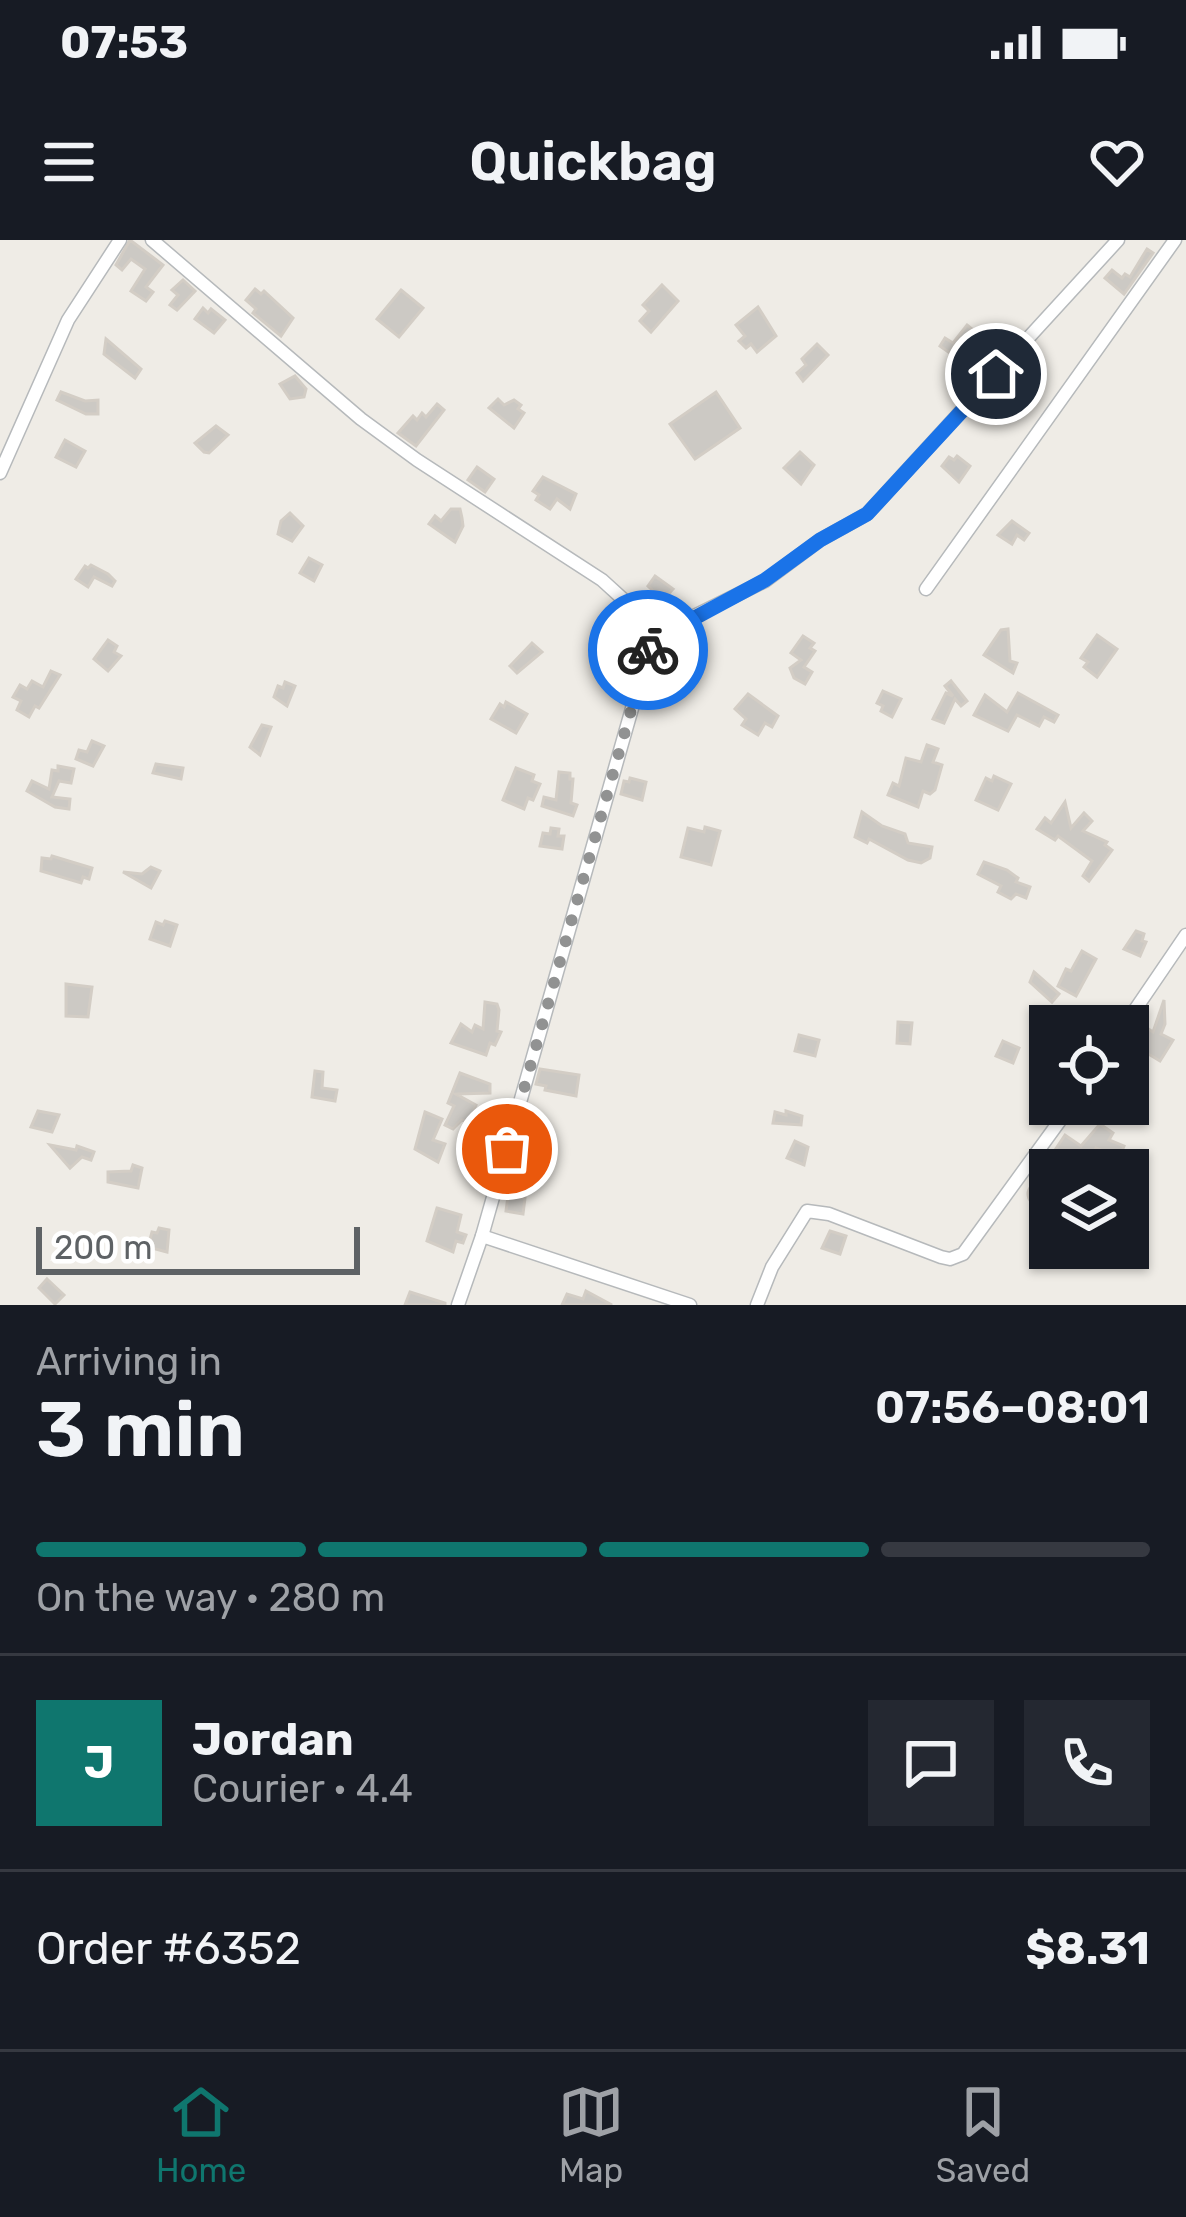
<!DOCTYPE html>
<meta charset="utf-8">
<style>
body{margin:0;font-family:Rubik,sans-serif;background:#242831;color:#f1f3f6;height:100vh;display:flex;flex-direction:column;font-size:45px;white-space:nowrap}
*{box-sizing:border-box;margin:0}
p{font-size:39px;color:#9ea1a6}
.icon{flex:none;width:66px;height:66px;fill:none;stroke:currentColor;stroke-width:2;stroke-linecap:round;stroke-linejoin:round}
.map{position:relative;height:1065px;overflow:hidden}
.side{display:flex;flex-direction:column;background:#171b24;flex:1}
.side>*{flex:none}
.fabs{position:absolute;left:1029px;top:765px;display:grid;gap:24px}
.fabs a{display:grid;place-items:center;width:120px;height:120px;border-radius:0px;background:#171b24;box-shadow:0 3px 9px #0004;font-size:60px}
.scale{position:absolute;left:36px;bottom:30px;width:324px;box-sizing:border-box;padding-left:12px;border:6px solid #5e6265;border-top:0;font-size:33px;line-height:42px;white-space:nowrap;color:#5e6265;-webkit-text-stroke:9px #fff;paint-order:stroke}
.pin{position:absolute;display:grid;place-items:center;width:102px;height:102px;color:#fff;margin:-51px;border:6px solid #fff;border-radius:50%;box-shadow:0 3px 12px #0007}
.courier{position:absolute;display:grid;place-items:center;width:120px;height:120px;margin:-60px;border:9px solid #1a73e8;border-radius:50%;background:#fff;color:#222;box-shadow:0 3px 15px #0007}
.head em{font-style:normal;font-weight:600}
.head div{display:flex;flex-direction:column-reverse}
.head{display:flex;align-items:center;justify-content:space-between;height:204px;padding:0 36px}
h1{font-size:78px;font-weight:600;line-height:90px}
.bar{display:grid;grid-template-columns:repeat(4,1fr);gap:18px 12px;align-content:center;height:144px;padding:0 36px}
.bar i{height:15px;border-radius:9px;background:#363941}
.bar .selected{background:#0f766e}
.bar p{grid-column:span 4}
.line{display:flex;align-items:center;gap:30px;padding:0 36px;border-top:3px solid #363941}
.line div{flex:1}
.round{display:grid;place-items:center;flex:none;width:126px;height:126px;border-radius:0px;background:#242831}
.status{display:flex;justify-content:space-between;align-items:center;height:84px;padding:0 60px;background:#171b24;direction:ltr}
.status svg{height:33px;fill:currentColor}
header{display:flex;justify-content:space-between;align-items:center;height:156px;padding:0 36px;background:#171b24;font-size:54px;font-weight:600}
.dock{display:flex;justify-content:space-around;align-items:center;height:168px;border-top:3px solid #363941;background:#171b24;font-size:33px;color:#9ea1a6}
.dock a{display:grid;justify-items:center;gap:6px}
.dock .selected{color:#0f766e}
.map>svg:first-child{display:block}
.building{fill:#ccc9c4;stroke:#d3cdc5;stroke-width:3}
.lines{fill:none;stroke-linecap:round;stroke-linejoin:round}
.minor-casing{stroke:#b6b9bb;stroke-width:15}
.minor{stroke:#fff;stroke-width:12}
.done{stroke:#919292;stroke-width:12;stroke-dasharray:0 21.6}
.route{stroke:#1a73e8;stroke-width:15}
</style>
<div class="status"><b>07:53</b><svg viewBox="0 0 49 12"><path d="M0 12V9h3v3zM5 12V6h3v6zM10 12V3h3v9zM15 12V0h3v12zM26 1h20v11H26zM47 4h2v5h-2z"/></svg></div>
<header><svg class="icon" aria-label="menu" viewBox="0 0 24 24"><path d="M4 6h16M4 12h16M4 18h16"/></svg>Quickbag<svg class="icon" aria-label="heart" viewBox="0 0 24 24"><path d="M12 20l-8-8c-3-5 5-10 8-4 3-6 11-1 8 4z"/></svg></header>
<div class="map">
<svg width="1186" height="1065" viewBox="0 0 1186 1065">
<rect width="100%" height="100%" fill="#efece6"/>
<g class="building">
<path d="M130,0L163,25L146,47L153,52L146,61L131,51L145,29L131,19L122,30L116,25Z"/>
<path d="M1147,9L1153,13L1124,54L1105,38L1112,30L1122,38L1125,34L1130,37Z"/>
<path d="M183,40L195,51L177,70L170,65L178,55L172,50Z"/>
<path d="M662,45L678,61L651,92L640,81L649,71L643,65Z"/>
<path d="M255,49L261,54L264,51L293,78L281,96L253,73L256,69L246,60Z"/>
<path d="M401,50L423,68L399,97L377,79Z"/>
<path d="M758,67L776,96L757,112L751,104L746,108L739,101L745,96L736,85Z"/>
<path d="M203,68L208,73L211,69L225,80L214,93L195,79Z"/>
<path d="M967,85L972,89L954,116L940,106L945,98L953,103Z"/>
<path d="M106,99L141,129L135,138L104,114Z"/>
<path d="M817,104L828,115L803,141L797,133L806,125L802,119Z"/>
<path d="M295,136L306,149L304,157L290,159L280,144Z"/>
<path d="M61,152L85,161L98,160V174H86L57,160Z"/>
<path d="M716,152L740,188L695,219L670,184Z"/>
<path d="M498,159L504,165L514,160L521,165L518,169L524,173L514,188L489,168Z"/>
<path d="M437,164L444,170L416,206L398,193L413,176L417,180L422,173L426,177Z"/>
<path d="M216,186L228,195L209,213L204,212L195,203Z"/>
<path d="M65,200L85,211L76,227L56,217Z"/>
<path d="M800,212L814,225L801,244L784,228Z"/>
<path d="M957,216L970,226L959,242L942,226L949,217L954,220Z"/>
<path d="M477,227L494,239L485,252L468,240Z"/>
<path d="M543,237L576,254L570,269L557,259L550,269L536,260L539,255L533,251Z"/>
<path d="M451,269H460L462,278L463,286L455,302L429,284L435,276L441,281Z"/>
<path d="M290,273L303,286L292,301L278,294L281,281Z"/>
<path d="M1012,281L1029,293L1024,300L1017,295L1012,304L998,295Z"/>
<path d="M309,318L322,325L314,341L300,333Z"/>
<path d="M91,325L108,334L115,341L112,346L94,337L88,347L76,339L85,326L88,328Z"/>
<path d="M655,336L673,349L663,360L648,346Z"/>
<path d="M1008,389L1010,421L1017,423L1013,433L984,415L1001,390Z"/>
<path d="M1097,395L1117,409L1097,437L1084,427L1088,422L1081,418Z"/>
<path d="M803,396L814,403L810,408L815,411L804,427L812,432L805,444L794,438L790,428L801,420L791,413Z"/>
<path d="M108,400L117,406L114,412L121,416L108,431L94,419Z"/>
<path d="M532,403L542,412L517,433L510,426Z"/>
<path d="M51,431L60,435L39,468L35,466L29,477L17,470L21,461L13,457L20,445L27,449L32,441L43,447Z"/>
<path d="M951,441L967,461L961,466L955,459L944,483L933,479L946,453L953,456L945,446Z"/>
<path d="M285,442L295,446L287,466L274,457L278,446L283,448Z"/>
<path d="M883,451L901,459L892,477L881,471L883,466L877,463Z"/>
<path d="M1018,453L1058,475L1054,482L1044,477L1039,486L1017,475L1008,491L974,475L985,455L1007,472Z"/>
<path d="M748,454L778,476L772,487L765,483L758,495L742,485L746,479L735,469Z"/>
<path d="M506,462L527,474L516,493L491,479L500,464L504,467Z"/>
<path d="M262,485L271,487L260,515L250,507Z"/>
<path d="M92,501L104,506L93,526L76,519L79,510L87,512Z"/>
<path d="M927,505L938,509L933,522L942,525L935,550L930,554L923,551L918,567L888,555L893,543L899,546L906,518L921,522Z"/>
<path d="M156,524L183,528L181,539L153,533Z"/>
<path d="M58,526L74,529L71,543L59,541L52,557L70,559L69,569L55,567L27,551L32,541L49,549L52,530L58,531Z"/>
<path d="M516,528L534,535L532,541L540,544L533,560L528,558L524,569L503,560Z"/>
<path d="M559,532L570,533V539H573L571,563L577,565L573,576L542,566L544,557L556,560Z"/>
<path d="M994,536L1011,544L998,570L976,560L986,538L992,541Z"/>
<path d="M630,538L646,542L642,560L621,554L624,541L629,542Z"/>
<path d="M1065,562L1071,588L1084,573L1092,581L1083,591L1107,602L1105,605L1112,610L1089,641L1083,636L1092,621L1058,596L1055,600L1037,589L1045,578L1051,583Z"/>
<path d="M862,572L882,586L905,594L908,603L932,607L930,618L921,623L908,620L869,599L867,603L855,597Z"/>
<path d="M705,587L720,591L711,625L681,617L688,588L704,592Z"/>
<path d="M551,588L559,589L558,596H564L562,609L540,606L543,593L550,594Z"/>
<path d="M52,616L92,628L89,639L83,637L81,643L41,631L42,618L51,619Z"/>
<path d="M984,622L1007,630L1018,638L1016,642L1030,647L1026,658L1016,654L1011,659L998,652L1001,646L978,634Z"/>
<path d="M151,627L160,631L151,648L123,632L142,634Z"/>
<path d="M165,681L177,685L170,706L150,699L156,682L163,685Z"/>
<path d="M1136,691L1144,694L1142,701L1146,702L1140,716L1124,709Z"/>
<path d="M1082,711L1096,719L1076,756L1058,746L1066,729L1071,731Z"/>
<path d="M1034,732L1059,754L1052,762L1030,742Z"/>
<path d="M66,744L92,747L88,777L66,776Z"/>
<path d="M1164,760L1165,784L1161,794L1173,800L1160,821L1132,804L1144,786L1153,792Z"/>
<path d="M485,762L497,764L499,770L497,791L501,792L495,805L490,803L486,815L451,803L461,784L472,792L475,785L483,789Z"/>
<path d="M898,782L912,783L910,804L897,803Z"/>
<path d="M799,795L819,800L815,816L795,811Z"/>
<path d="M1003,801L1019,808L1013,823L996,816Z"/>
<path d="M540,829L579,835L576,856L545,850L546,846L536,844Z"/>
<path d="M315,831L323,832L322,848L337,850L335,861L312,857Z"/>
<path d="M460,833L490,844V853L456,854L476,865L474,869L478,871L474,879L470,877L467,882L462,880L453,889L445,885L454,866L448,863Z"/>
<path d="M38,871L59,875L52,892L31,887Z"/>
<path d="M786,871L802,876L801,885L773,883L775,872L786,875Z"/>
<path d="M425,872L442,879L433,900L445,904L438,922L415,909Z"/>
<path d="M1100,884L1113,893L1109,900L1124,906L1119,918L1096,908L1086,930H1071L1051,916L1065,895L1081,906Z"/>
<path d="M795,901L808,907L804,925L787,918Z"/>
<path d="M50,905L76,910L77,906L94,912L91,920L82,917L70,928Z"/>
<path d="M133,925L142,928L138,948L108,942V932L131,931Z"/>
<circle cx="1039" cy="954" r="11"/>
<path d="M508,956L525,958L523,974L506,971Z"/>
<path d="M437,968L461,975L457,992L466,995L463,1003L456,1001L453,1012L427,1001Z"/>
<path d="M159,988L169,990L167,1012L148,1007L152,992L157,993Z"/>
<path d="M830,991L846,996L840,1014L822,1008Z"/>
<path d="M47,1039L64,1055L55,1064L39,1048Z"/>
<path d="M586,1051L612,1065H562L567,1054L583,1059Z"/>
<path d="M410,1052L445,1063V1065H405Z"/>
</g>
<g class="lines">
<defs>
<g id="minor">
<path d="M152,0L361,179L417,220L602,340L636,371L668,389L765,341L820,300L867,274L1118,0"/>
<path d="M0,233L68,80L120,0"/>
<path d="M926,349L1175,0"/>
<path d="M1124,786L1186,695"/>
<path d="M482,996L690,1065"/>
<path d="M458,1065L482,996L656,384"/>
<path d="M757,1065L772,1027L807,971L829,974L941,1017L950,1019L963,1014L1072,864"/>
</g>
</defs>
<use href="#minor" class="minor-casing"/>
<use href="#minor" class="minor"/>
</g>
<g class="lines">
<path class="done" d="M507,909L648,410"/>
<path class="route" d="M648,410L656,384L674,389L765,340L820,300L867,274L996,134"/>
</g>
</svg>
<div class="fabs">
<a><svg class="icon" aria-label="locate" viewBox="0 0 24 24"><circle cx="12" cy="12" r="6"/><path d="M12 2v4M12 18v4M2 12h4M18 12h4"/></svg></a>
<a><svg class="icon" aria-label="layers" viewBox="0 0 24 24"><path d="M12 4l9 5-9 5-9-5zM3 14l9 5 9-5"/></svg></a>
</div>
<div class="scale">200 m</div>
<div class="pin" style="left:507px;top:909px;background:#ea580c"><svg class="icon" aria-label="bag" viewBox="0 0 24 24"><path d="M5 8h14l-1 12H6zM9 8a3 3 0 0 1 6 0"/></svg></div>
<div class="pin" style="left:996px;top:134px;background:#1f2937"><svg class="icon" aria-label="home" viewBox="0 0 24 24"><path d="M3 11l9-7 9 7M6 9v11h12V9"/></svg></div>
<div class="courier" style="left:648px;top:410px"><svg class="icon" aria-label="bike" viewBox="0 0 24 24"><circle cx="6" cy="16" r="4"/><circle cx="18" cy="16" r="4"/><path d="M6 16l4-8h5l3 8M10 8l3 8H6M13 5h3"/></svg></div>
</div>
<section class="side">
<div class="head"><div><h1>3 min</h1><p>Arriving in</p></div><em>07:56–08:01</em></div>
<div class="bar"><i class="selected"></i><i class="selected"></i><i class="selected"></i><i></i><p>On the way · 280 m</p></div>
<div class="line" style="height:216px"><b class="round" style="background:#0f766e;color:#fff">J</b><div><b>Jordan</b><p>Courier · 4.4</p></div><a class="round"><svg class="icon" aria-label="chat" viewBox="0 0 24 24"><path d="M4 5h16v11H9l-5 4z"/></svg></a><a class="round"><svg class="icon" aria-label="phone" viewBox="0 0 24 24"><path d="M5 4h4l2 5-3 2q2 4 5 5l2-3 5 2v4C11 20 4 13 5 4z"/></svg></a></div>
<div class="line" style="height:156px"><div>Order #6352</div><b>$8.31</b></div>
</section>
<nav class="dock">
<a class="selected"><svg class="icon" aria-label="home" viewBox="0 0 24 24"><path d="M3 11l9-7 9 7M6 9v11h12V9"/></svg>Home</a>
<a><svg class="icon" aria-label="map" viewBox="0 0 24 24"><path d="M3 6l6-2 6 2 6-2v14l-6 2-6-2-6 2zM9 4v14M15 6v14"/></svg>Map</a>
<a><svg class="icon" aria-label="saved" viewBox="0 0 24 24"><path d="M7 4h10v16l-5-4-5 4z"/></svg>Saved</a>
</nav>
